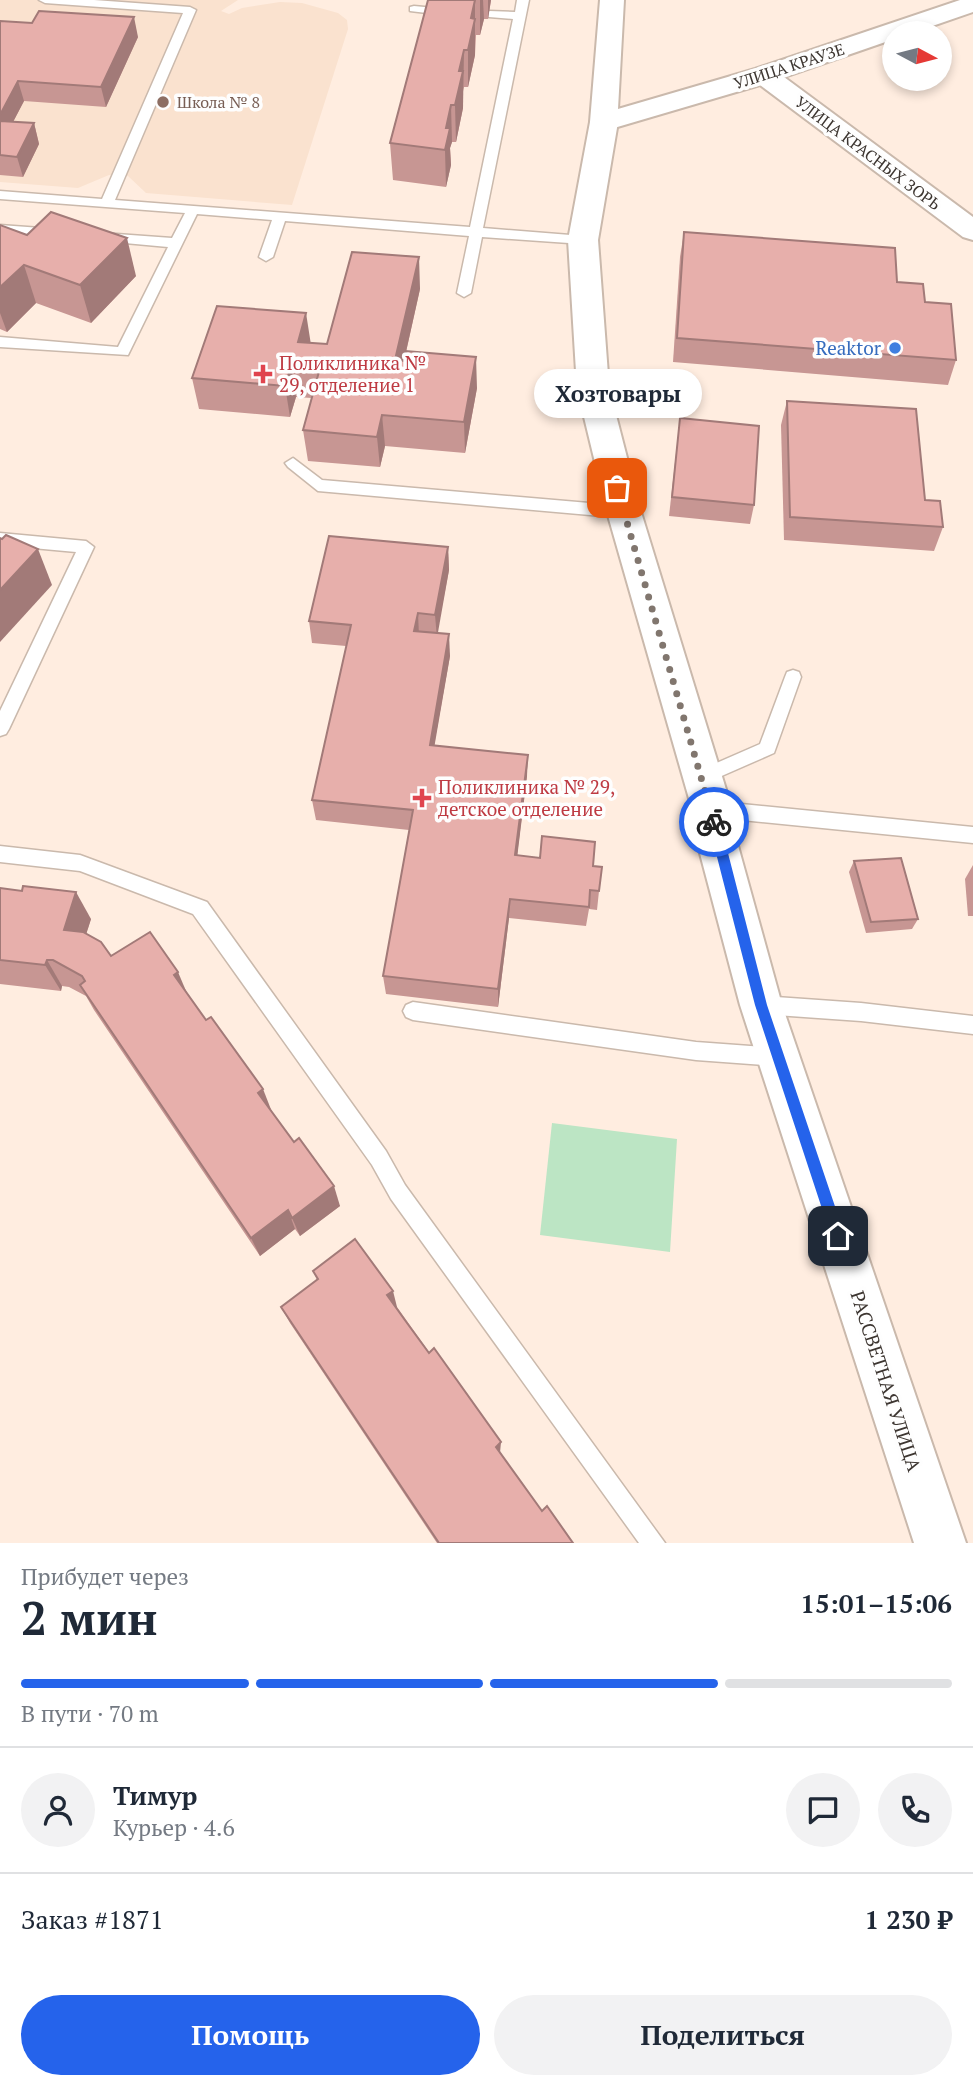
<!DOCTYPE html>
<html lang="ru">
<meta charset="utf-8">
<style>
body{margin:0;font-family:"PT Serif",serif;background:#f2f2f3;color:#1f2937;height:100vh;display:flex;flex-direction:column;font-size:26px;white-space:nowrap}
*{box-sizing:border-box;margin:0}
p{font-size:23px;color:#747a83}
.icon{flex:none;width:38px;height:38px;fill:none;stroke:currentColor;stroke-width:2;stroke-linecap:round;stroke-linejoin:round}
.map{position:relative;height:1543px;overflow:hidden}
.details{display:flex;flex-direction:column;background:#fff;flex:1}
.details>*{flex:none}
.needle{width:46px;rotate:97deg}
.tools{position:absolute;left:882px;top:21px;display:grid;gap:14px}
.tools a{display:grid;place-items:center;width:70px;height:70px;border-radius:50%;background:#fff;box-shadow:0 4px 10px #0003;font-size:35px}
.pin{position:absolute;display:grid;place-items:center;width:60px;height:60px;color:#fff;margin:-30px;border-radius:14px;box-shadow:0 4px 10px #0006}
.courier{position:absolute;display:grid;place-items:center;width:70px;height:70px;margin:-35px;border:5px solid #2563eb;border-radius:50%;background:#fff;color:#222;box-shadow:0 2px 9px #0007}
.bubble{position:absolute;height:49px;border-radius:24px;background:#fff;box-shadow:0 4px 10px #0003;font-size:23px;font-weight:600;line-height:49px;text-align:center}
.overview em{font-style:normal;font-weight:600}
.overview div{display:flex;flex-direction:column-reverse}
.overview{display:flex;align-items:center;justify-content:space-between;height:119px;padding:0 21px}
h1{font-size:46px;font-weight:600;line-height:52px}
.bar{display:grid;grid-template-columns:repeat(4,1fr);gap:10px 7px;align-content:center;height:84px;padding:0 21px}
.bar i{height:9px;border-radius:5px;background:#e0e1e3}
.bar .current{background:#2563eb}
.bar p{grid-column:span 4}
.line{display:flex;align-items:center;gap:18px;padding:0 21px;border-top:2px solid #e0e1e3}
.line div{flex:1}
.round{display:grid;place-items:center;flex:none;width:74px;height:74px;border-radius:37px;background:#f2f2f3}
.button{display:flex;gap:14px;margin-top:auto;padding:14px 21px}
.button a{flex:1;height:80px;border-radius:42px;background:#2563eb;color:#fff;font-size:28px;font-weight:600;line-height:80px;text-align:center}
.button a+a{background:#f2f2f3;color:#1f2937}
.map>svg:first-child{display:block}
.built{fill:#fae2cf}
.green{fill:#bce5c4}
.lines{fill:none;stroke-linecap:round;stroke-linejoin:round}
.service-casing{stroke:#cab9ac;stroke-width:3}
.tertiary-casing{stroke:#cab9ac;stroke-width:4}
.secondary-casing{stroke:#cab9ac;stroke-width:4}
.service{fill:#fff;fill-rule:evenodd}
.tertiary{fill:#fff;fill-rule:evenodd}
.secondary{fill:#fff;fill-rule:evenodd}
.wall{fill:#c79693}
.shaded-wall{fill:#a27a78}
.building{fill:#e7afab;stroke:#a27a78;stroke-width:2}
.route{fill:#2563eb}
.done{stroke:#81766e;stroke-width:7;stroke-dasharray:0 12.6}
.education-dot{fill:#8d6e63;stroke:#fefefe;stroke-width:2.5}
.shop-dot{fill:#3f7fe0;stroke:#fefefe;stroke-width:2.5}
.health-dot{fill:#e0444e;stroke:#fefefe;stroke-width:2.5}
.labels{text-anchor:middle;stroke-width:7;stroke-linejoin:round;paint-order:stroke}
.far-street-label{font-size:16px;fill:#3d3631;stroke:#fefefe}
.far-education-label{font-size:16px;fill:#785e54;stroke:#fefefe;text-anchor:start}
.shop-label{font-size:19px;fill:#366cbe;stroke:#fefefe;text-anchor:end}
.health-label{font-size:19px;fill:#be3a42;stroke:#fefefe;text-anchor:start}
.street-label{font-size:19px;fill:#3d3631;stroke:#fefefe}
</style>
<div class="map">
<svg width="973" height="1543" viewBox="0 0 973 1543">
<rect width="100%" height="100%" fill="#ffede0"/>
<path class="built" d="M0,0H238L221,11L229,14L242,8L280,2L302,3L338,13L347,20L348,29L292,205L146,193L128,176L109,175L78,188L0,182Z"/>
<path class="green" d="M552,1123L677,1139L670,1252L540,1235Z"/>
<g class="lines">
<defs>
<g id="service">
<path d="M39,0H94L190,7L196,10L115,200L470,227L513,19L489,17L483,14L489,11L515,12L517,0H529L483,228L583,236L590,240L583,244L482,237L471,293L464,297L457,293L469,236L285,221L273,257L266,261L259,257L272,220L197,214L128,355L0,347V337L118,347L168,247L103,241L96,237L103,233L172,238L185,213L0,199V191L102,199L183,13L45,3Z"/>
<path d="M414,6L435,8L441,11L435,14L410,11V7Z"/>
<path d="M0,225L55,229L62,233L55,237L0,233Z"/>
<path d="M293,458L322,480L624,506L632,512L624,518L318,491L288,467L285,463Z"/>
<path d="M0,533L86,541L94,547L9,729L6,734L0,736V711L76,552L0,545Z"/>
<path d="M793,670L799,672L801,677L774,753L708,782L702,784L696,782L693,777L696,772L760,744L785,677L787,672Z"/>
<path d="M712,801L973,827V843L712,817L706,814L703,809L706,804Z"/>
<path d="M0,846L80,855L207,902L386,1151L405,1185L665,1543H639L391,1199L372,1165L193,914L80,871L0,862Z"/>
<path d="M761,996L861,1003L973,1016V1034L861,1021L761,1014L754,1011L751,1005L754,999Z"/>
<path d="M413,1002L696,1042L778,1048L785,1050L788,1057L785,1064L778,1066L696,1060L413,1020L406,1017L403,1011L406,1005Z"/>
</g>
<path id="tertiary" d="M604,114L614,116L618,122L598,240L609,388L641,512L732,809L737,842L782,1005L966,1543H914L740,1005L697,842L692,809L607,512L577,388L568,240L590,122L594,116Z"/>
<path id="secondary" d="M600,0H624L618,109L755,69L960,0H973V12L912,33H894V39L784,77L973,217V240L963,237L760,85L614,128L604,130L594,128L590,122Z"/>
</defs>
<use href="#service" class="service-casing"/>
<use href="#tertiary" class="tertiary-casing"/>
<use href="#secondary" class="secondary-casing"/>
<use href="#service" class="service"/>
<use href="#tertiary" class="tertiary"/>
<use href="#secondary" class="secondary"/>
</g>
<g class="wall">
<path d="M428,0H491L488,19H484L480,35H476L475,55L468,87H464L463,91V108L456,142H452L450,148L451,165L446,187L393,180L390,143Z"/>
<path d="M0,21L138,37L106,107L24,101L13,122L34,123L39,144L23,177L0,175Z"/>
<path d="M0,225L136,276L91,323L36,303L7,332L0,329Z"/>
<path d="M684,232L897,282L925,302L956,360L948,385L673,362L680,257Z"/>
<path d="M420,289L404,361L477,388L465,453L385,446L380,467L308,461L303,430L312,398L296,397L290,417L199,409L192,378L310,343L327,344Z"/>
<path d="M787,401L943,527L934,551L784,540L781,425Z"/>
<path d="M680,418L754,505L750,524L669,516Z"/>
<path d="M448,547L449,570L437,633L450,656L434,745L527,776L517,855L593,866L599,891L597,910L589,909L586,926L509,918L498,1007L386,994L383,976L409,830L316,820L312,800L346,646L312,643L309,621Z"/>
<path d="M854,861L918,919L912,929L866,933L849,872Z"/>
<path d="M973,865V916H968L965,879Z"/>
<path d="M0,888L91,919L86,934L111,956L189,997L340,1206L300,1236L295,1229L260,1256L94,1010L86,996L69,987L62,986L61,991L0,984Z"/>
<path d="M313,1271L397,1307L542,1511L573,1543H437L290,1323L281,1307L317,1280Z"/>
</g>
<g class="shaded-wall">
<path d="M475,0V55L468,87V50L471,18Z"/>
<path d="M480,0H483L484,19L480,35Z"/>
<path d="M488,0H491L488,19Z"/>
<path d="M134,17L138,37L106,107L101,87Z"/>
<path d="M464,50L463,108L456,142L455,105L459,71Z"/>
<path d="M18,81L24,101L3,141L0,130V115Z"/>
<path d="M451,105L452,142L450,148L451,165L446,187L445,150L446,128Z"/>
<path d="M34,123L39,144L23,177L17,157Z"/>
<path d="M127,238L136,276L91,323L80,285Z"/>
<path d="M419,257L420,289L397,392L395,360Z"/>
<path d="M24,265L36,303L7,332L0,313V287Z"/>
<path d="M306,313L311,345L298,342Z"/>
<path d="M476,357L477,388L465,453L464,422Z"/>
<path d="M291,366L296,397L290,417L285,386Z"/>
<path d="M382,415L385,446L380,467L377,437Z"/>
<path d="M448,547L449,570L437,638L435,615Z"/>
<path d="M38,549L52,585L0,642V590Z"/>
<path d="M418,613L419,636L414,631Z"/>
<path d="M449,634L450,656L431,766L430,745Z"/>
<path d="M528,755L527,776L515,875V855Z"/>
<path d="M76,892L91,919L79,957L64,930Z"/>
<path d="M510,899L509,918L498,1007V989Z"/>
<path d="M47,960L62,986L61,991L45,965Z"/>
<path d="M178,972L189,998L174,975Z"/>
<path d="M263,1089L272,1112L258,1093Z"/>
<path d="M334,1186L340,1206L300,1236L292,1218Z"/>
<path d="M288,1210L295,1229L260,1256L251,1238Z"/>
<path d="M393,1291L397,1307L391,1311L387,1295Z"/>
<path d="M501,1442L500,1453L496,1447Z"/>
</g>
<g class="building">
<path d="M428,0H475L471,18L475,19L468,50H464L459,71H463L455,105H451L446,128H450L445,150L390,143Z"/>
<path d="M39,11L134,17L101,87L18,81L0,115V21L32,23Z"/>
<path d="M0,121L34,123L17,157L0,155Z"/>
<path d="M51,212L127,238L80,285L24,265L0,287V225L27,235Z"/>
<path d="M684,232L895,248L897,282L923,284L925,302L951,304L956,360L677,338Z"/>
<path d="M352,252L419,257L395,360L404,361L406,351L476,357L464,422L382,415L377,437L303,430L320,368L291,366L285,386L192,378L217,306L306,313L298,342L327,344Z"/>
<path d="M787,401L916,409L925,500L940,501L943,527L790,517Z"/>
<path d="M680,418L759,426L754,505L672,497Z"/>
<path d="M6,535L38,549L0,590V538L2,539Z"/>
<path d="M329,536L448,547L435,615L418,613L414,631L449,634L430,745L528,755L515,855L540,858L542,836L595,842L593,866L602,867L599,891L590,890L589,907L510,899L498,989L383,976L413,810L312,800L351,625L309,621Z"/>
<path d="M901,858L918,919L871,922L854,861Z"/>
<path d="M23,886L76,892L64,930L83,932L101,942L111,956L150,932L178,972L174,975L206,1020L211,1017L263,1089L258,1093L294,1142L299,1138L334,1186L292,1218L288,1210L251,1238L80,985L85,981L82,976L53,960H47L45,965L0,960V888L22,891Z"/>
<path d="M355,1239L393,1291L387,1295L407,1323L429,1353L434,1348L501,1442L496,1447L542,1511L547,1506L573,1543H439L281,1307L318,1279L313,1271Z"/>
</g>
<path class="route" d="M714,817L720,822L767,1005L845,1236L838,1243L831,1236L755,1005L708,822Z"/>
<g class="lines">
<path class="done" d="M617,488L714,822"/>
</g>
<circle class="education-dot" cx="163" cy="102" r="7"/>
<circle class="shop-dot" cx="895" cy="348" r="7"/>
<g class="health-dot">
<path d="M259.5 363.5h7v7h7v7h-7v7h-7v-7h-7v-7h7z"/>
<path d="M418.5 787.5h7v7h7v7h-7v7h-7v-7h-7v-7h7z"/>
</g>
<g class="labels">
<g class="far-street-label">
<text transform="translate(789 66) rotate(-18)" y="6">УЛИЦА КРАУЗЕ</text>
<text transform="translate(868 153) rotate(37)" y="6">УЛИЦА КРАСНЫХ ЗОРЬ</text>
</g>
<g class="far-education-label">
<text x="177" y="108">Школа № 8</text>
</g>
<g class="shop-label">
<text x="881" y="355">Reaktor</text>
</g>
<g class="health-label">
<text x="279" y="370">Поликлиника №<tspan x="279" dy="22">29, отделение 1</tspan></text>
<text x="438" y="794">Поликлиника № 29,<tspan x="438" dy="22">детское отделение</tspan></text>
</g>
<g class="street-label">
<text transform="translate(886 1381) rotate(72)" y="7">РАССВЕТНАЯ УЛИЦА</text>
</g>
</g>
</svg>
<div class="tools">
<a><svg class="needle" viewBox="-14 -14 28 28"><path d="M0-13l5 13h-10z" fill="#e53935"/><path d="M0 13l5-13h-10z" fill="#747a83"/></svg></a>
</div>
<div class="pin" style="left:617px;top:488px;background:#ea580c"><svg class="icon" aria-label="bag" viewBox="0 0 24 24"><path d="M5 8h14l-1 12H6zM9 8a3 3 0 0 1 6 0"/></svg></div>
<div class="pin" style="left:838px;top:1236px;background:#1f2937"><svg class="icon" aria-label="home" viewBox="0 0 24 24"><path d="M3 11l9-7 9 7M6 9v11h12V9"/></svg></div>
<div class="courier" style="left:714px;top:822px"><svg class="icon" aria-label="bike" viewBox="0 0 24 24"><circle cx="6" cy="16" r="4"/><circle cx="18" cy="16" r="4"/><path d="M6 16l4-8h5l3 8M10 8l3 8H6M13 5h3"/></svg></div>
<div class="bubble" style="left:534px;top:369px;width:168px">Хозтовары</div>
</div>
<section class="details">
<div class="overview"><div><h1>2 мин</h1><p>Прибудет через</p></div><em>15:01–15:06</em></div>
<div class="bar"><i class="current"></i><i class="current"></i><i class="current"></i><i></i><p>В пути · 70 m</p></div>
<div class="line" style="height:126px"><a class="round"><svg class="icon" aria-label="person" viewBox="0 0 24 24"><circle cx="12" cy="8" r="4"/><path d="M4 21q1-7 8-7t8 7"/></svg></a><div><b>Тимур</b><p>Курьер · 4.6</p></div><a class="round"><svg class="icon" aria-label="chat" viewBox="0 0 24 24"><path d="M4 5h16v11H9l-5 4z"/></svg></a><a class="round"><svg class="icon" aria-label="phone" viewBox="0 0 24 24"><path d="M5 4h4l2 5-3 2q2 4 5 5l2-3 5 2v4C11 20 4 13 5 4z"/></svg></a></div>
<div class="line" style="height:91px"><div>Заказ #1871</div><b>1 230 ₽</b></div>
<div class="button"><a>Помощь</a><a>Поделиться</a></div>
</section>
